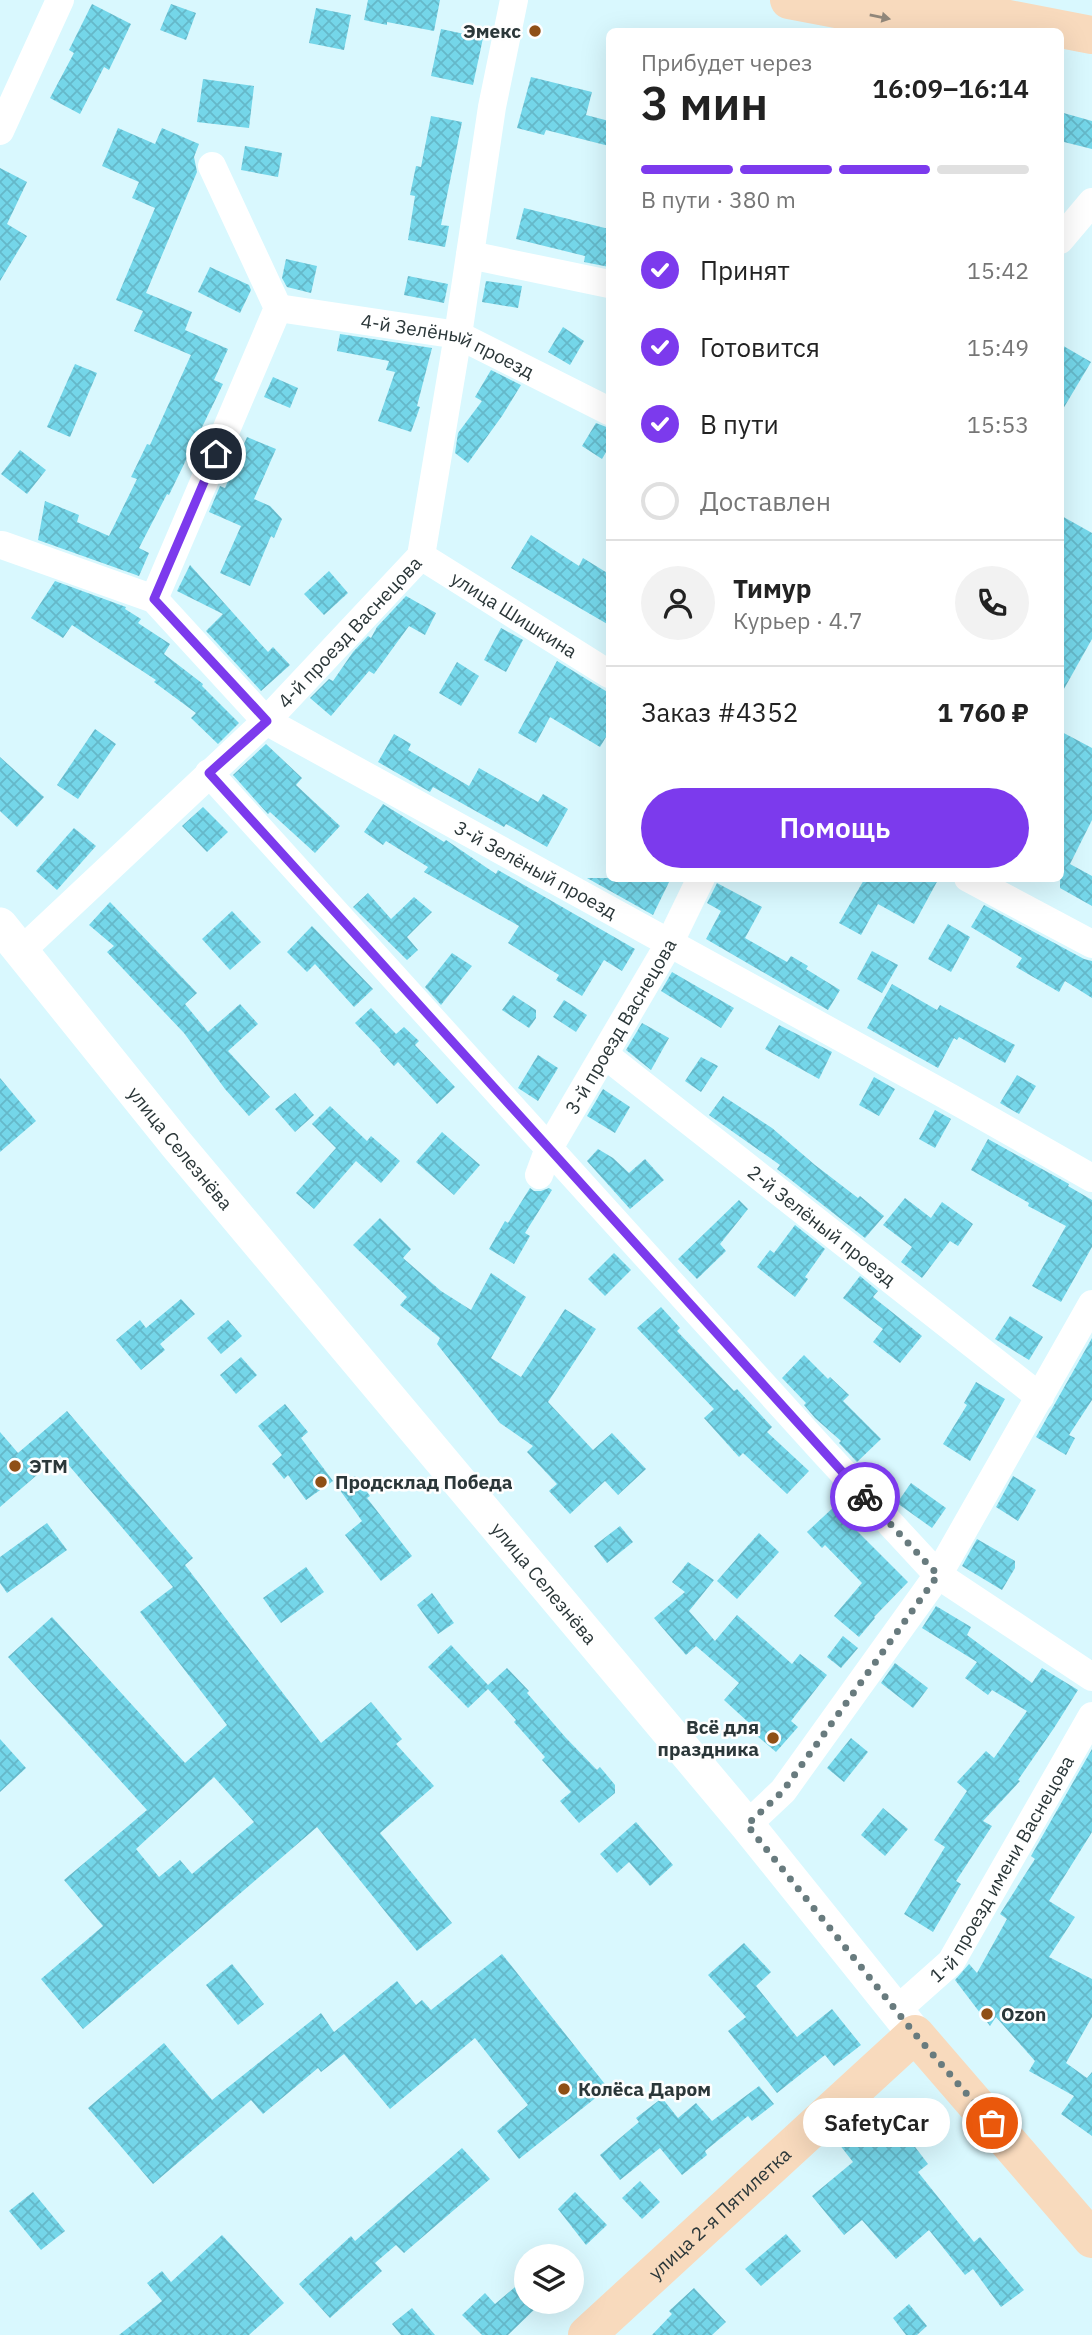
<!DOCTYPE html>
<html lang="ru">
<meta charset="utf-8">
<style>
body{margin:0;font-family:"IBM Plex Sans",sans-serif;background:#f2f2f2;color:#222;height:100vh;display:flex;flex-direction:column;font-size:26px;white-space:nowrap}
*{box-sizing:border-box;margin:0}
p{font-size:23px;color:#767676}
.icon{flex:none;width:38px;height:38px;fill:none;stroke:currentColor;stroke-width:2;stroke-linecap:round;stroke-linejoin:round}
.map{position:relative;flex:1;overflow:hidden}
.sheet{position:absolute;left:606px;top:28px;width:458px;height:854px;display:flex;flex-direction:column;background:#fff;border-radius:10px;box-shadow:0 7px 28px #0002}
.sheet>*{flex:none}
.fabs{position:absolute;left:514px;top:2244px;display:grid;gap:14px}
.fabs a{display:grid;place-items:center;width:70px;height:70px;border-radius:50%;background:#fff;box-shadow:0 7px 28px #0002;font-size:35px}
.pin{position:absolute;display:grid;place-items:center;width:60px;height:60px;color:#fff;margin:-30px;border:4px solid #fff;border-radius:50%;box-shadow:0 2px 7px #0007}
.courier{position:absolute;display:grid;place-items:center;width:70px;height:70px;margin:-35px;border:5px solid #7c3aed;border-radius:50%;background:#fff;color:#222;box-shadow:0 2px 9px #0007}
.bubble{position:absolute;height:49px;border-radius:24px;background:#fff;box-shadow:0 7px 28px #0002;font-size:23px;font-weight:600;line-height:49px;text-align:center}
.overview em{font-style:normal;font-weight:600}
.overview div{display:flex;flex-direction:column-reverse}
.overview{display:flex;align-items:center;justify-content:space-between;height:119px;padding:0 35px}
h1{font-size:46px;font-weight:600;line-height:52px}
.bar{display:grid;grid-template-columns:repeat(4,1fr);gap:10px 7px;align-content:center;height:84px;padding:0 35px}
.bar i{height:9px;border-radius:5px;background:#e0e0e0}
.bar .active{background:#7c3aed}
.bar p{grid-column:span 4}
.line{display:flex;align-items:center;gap:18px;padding:0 35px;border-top:2px solid #e0e0e0}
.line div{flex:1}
.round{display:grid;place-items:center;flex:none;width:74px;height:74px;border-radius:37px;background:#f2f2f2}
ol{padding:0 35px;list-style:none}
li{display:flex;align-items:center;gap:21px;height:77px}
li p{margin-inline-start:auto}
li .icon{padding:7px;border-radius:50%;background:#7c3aed;color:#fff;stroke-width:4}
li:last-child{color:#767676}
li i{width:38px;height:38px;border:4px solid #e0e0e0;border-radius:50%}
.primary-button{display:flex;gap:14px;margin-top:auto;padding:14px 35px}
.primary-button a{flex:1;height:80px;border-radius:42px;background:#7c3aed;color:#fff;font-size:28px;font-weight:600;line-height:80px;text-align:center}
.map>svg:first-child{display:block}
.building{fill:url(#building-cross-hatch);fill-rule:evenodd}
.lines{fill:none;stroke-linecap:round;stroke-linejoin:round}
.minor{stroke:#fff;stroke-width:28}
.tertiary{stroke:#fff;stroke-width:35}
.secondary{stroke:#f8dabd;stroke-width:38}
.oneway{fill:#92887b}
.done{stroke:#687b7e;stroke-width:7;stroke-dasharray:0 12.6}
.route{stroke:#7c3aed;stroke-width:9}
.poi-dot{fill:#8f4f16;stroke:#fefefe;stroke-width:2.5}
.labels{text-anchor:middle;stroke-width:5;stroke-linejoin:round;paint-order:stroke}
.poi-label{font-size:19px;font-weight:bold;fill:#2b3739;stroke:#fefefe;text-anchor:start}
.street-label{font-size:19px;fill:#2b3739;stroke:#fefefe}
</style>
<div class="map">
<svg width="1092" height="2335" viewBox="0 0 1092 2335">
<defs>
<pattern id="building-cross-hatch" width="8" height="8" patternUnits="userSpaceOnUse" patternTransform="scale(1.75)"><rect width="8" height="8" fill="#74d6e9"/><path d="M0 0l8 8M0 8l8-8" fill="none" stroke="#65b8c9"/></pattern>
</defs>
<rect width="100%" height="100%" fill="#d9f8fe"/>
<g class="building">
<path d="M368,0H440L434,31L387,22V25L364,20Z"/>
<path d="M92,4L131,24L109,70L104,67L80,114L50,98L74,53L69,50Z"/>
<path d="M171,4L196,13L186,40L160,30Z"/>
<path d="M316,8L351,15L344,50L309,43Z"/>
<path d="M441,29L483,38L473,85L431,76Z"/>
<path d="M531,77L592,92L586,115L609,121V146L546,130L544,135L517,128Z"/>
<path d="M203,79L254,86L249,128L197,122Z"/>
<path d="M1060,112L1092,121V149L1060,141Z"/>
<path d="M431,116L462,122L441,225L449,226L445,247L408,240L415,196L410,195L416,166L421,167Z"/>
<path d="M118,128L155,144L162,128L199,144L194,157L197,172L146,293L192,312L185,330L228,349L214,380L223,384L169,495L167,494L139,548L149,553L139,576L38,540L45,501L79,515L77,522L109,536L137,479L131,477L147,444L150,445L191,355L134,331L143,311L116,300L155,208L132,198L139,182L102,166Z"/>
<path d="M245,146L282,153L278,177L241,170Z"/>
<path d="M0,168L27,182L7,224L27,236L0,281Z"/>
<path d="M524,208L609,229V267L584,262L585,256L516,239Z"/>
<path d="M286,259L317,266L311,293L287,287L282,278Z"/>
<path d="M210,267L249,285L251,290L240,313L198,292Z"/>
<path d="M408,276L448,284L444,303L404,295Z"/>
<path d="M486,281L522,286L518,308L482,302Z"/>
<path d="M563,327L584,341L570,365L548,352Z"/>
<path d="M340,334L432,348L417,406L420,407L411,432L378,421L395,372L386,370L389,361L337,351Z"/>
<path d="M1060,344L1091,362L1060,414Z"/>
<path d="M75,364L97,373L70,437L47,427Z"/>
<path d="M491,370L521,385L502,416L468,463L455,453L458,433L482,401L475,397Z"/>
<path d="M273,377L298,388L290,408L264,397Z"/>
<path d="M596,423L609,428V447L602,459L582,446Z"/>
<path d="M247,437L276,449L254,499L270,506L282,519L274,538L271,536L250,586L220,573L241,526L209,512L220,486L225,488Z"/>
<path d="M20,450L46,470L27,494L1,474Z"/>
<path d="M1060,515L1092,533V639L1060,696Z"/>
<path d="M531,535L579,566L583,558L609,574V625L511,568Z"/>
<path d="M190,565L268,652L273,647L290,665L261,691L206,631L223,614L177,591Z"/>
<path d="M329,571L348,593L324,615L304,594Z"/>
<path d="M55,581L126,607L125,609L141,619L138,623L170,644L164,654L203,684L202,686L239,723L218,744L191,718L196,713L154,682L156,680L72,625L63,638L31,618Z"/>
<path d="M406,596L436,613L425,635L409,626L374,674L369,671L331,716L310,698L329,679L333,681L353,652L368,636L371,638L377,627Z"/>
<path d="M501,628L523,640L506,672L484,660Z"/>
<path d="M557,661L609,693V732L600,747L550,717L536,743L518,733Z"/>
<path d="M457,662L479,676L461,706L439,693Z"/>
<path d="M95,729L116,744L78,799L57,785Z"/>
<path d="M1060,731L1092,748V820L1070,864L1092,876V906L1060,888Z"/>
<path d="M394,734L411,744L408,750L469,786L479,768L538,802L543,794L568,809L547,847L506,824L504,827L433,787L430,792L378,762Z"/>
<path d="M266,744L302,778L296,785L340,826L315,853L270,812L268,814L233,775Z"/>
<path d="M0,757L44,797L17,827L0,811Z"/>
<path d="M383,804L444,842L446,840L496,874L498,870L635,949L622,971L604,960L582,996L556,980L559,975L508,943L519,926L424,872L428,867L386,841L383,845L364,832Z"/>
<path d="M203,807L228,832L207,852L182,826Z"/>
<path d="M74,828L96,846L57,890L36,871Z"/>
<path d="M587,878H671L653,915Z"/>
<path d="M865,878H939L914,924L878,904L861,935L839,923Z"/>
<path d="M717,883L762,907L745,938L787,962L791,956L808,966L806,969L840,990L828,1010L706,939L721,911L707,903Z"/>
<path d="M368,893L391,919L414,897L432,912L407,937L418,950L407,960L353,907Z"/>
<path d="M110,902L197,993L185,1004L208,1032L240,1004L258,1024L228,1051L270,1097L249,1116L225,1089L184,1033L107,952L114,946L89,925Z"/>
<path d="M984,905L1084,959L1092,961V998L1065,981L1059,992L1016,967L1022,958L971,927Z"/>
<path d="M232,911L261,942L230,970L202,939Z"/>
<path d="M948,924L970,937L951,972L928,959Z"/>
<path d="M312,926L373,989L354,1007L315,964L307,972L287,952Z"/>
<path d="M872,951L898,965L882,993L857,979Z"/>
<path d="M452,953L472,966L441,1005L425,987Z"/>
<path d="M672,972L734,1008L721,1028L661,991Z"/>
<path d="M892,984L937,1010L940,1005L1015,1045L1005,1063L959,1037L957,1040L954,1038L938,1068L867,1028Z"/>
<path d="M513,995L536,1010V1018L529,1028L502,1010Z"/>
<path d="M564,1000L587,1015L576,1032L553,1017Z"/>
<path d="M371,1008L396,1034L404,1027L419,1041L415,1045L455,1087L437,1104L398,1062L394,1066L380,1051L381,1050L355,1023Z"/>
<path d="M642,1023L669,1038L651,1070L626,1050Z"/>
<path d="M779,1025L832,1052L819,1079L765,1049Z"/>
<path d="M538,1055L558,1068L538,1101L518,1088Z"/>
<path d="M701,1057L718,1066L701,1092L685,1081Z"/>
<path d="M1017,1075L1036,1086L1019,1114L1000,1103Z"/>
<path d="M874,1077L895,1089L879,1116L859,1105Z"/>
<path d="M0,1078L36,1121L0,1152Z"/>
<path d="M603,1089L630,1107L615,1133L587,1116Z"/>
<path d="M295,1093L314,1115L295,1132L275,1109Z"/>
<path d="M723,1096L772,1128L815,1165L858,1198L860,1196L884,1216L865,1238L777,1169L780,1165L709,1115Z"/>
<path d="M330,1106L367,1141L371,1136L400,1161L381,1183L356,1161L314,1209L296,1193L336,1148L312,1124Z"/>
<path d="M935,1110L951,1119L935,1148L919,1139Z"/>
<path d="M442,1132L480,1165L454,1195L416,1162Z"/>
<path d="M988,1139L1069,1184L1068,1186L1092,1200V1247L1061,1302L1032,1286L1066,1226L1028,1206L1029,1203L971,1170Z"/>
<path d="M598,1149L613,1158L629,1173L645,1159L664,1180L630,1209L587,1161Z"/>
<path d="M530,1188L534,1191H541L549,1188L552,1190L525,1233L530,1236L514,1264L489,1249L505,1221L508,1223Z"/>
<path d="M905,1198L931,1218L942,1202L973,1224L958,1246L950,1241L922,1278L901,1262L912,1247L883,1225Z"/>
<path d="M739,1200L748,1209L720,1244L726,1251L697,1279L678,1259Z"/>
<path d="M380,1218L411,1249L403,1258L441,1291L471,1310L491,1273L526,1297L491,1358L521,1377L565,1309L596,1329L548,1402L593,1450L612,1433L646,1469L618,1495L605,1481L570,1514L549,1491L557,1484L527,1452L533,1446L500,1423L437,1344L440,1338L400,1305L407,1297L353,1245Z"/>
<path d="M795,1225L825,1249L805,1277L808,1279L795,1297L757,1267L770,1250L774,1253Z"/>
<path d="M614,1253L631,1270L605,1296L588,1279Z"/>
<path d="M860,1276L878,1291L873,1297L922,1336L900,1363L873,1342L883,1329L843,1298Z"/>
<path d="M181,1299L195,1314L160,1344L165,1350L141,1370L116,1340L140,1320L146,1328Z"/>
<path d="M661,1307L680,1328L677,1331L734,1391L737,1389L772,1427L767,1432L809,1471L787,1494L743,1453L739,1457L704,1418L714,1409L637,1328Z"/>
<path d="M1010,1316L1043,1337L1029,1360L995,1339Z"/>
<path d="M228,1320L242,1336L221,1354L207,1338Z"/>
<path d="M1092,1338V1400L1069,1435L1075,1438L1066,1455L1036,1437Z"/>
<path d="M804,1355L828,1379L830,1377L849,1395L843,1401L881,1439L857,1462L839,1443L841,1441L815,1418L804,1405L806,1403L782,1378Z"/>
<path d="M241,1357L257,1375L236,1394L220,1375Z"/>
<path d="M976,1382L1005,1399L970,1461L943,1444L967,1405L964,1403Z"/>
<path d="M285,1404L308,1432L301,1438L333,1481L306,1500L288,1475L284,1479L272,1464L282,1455L258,1426Z"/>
<path d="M67,1411L193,1558L185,1565L321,1743L371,1702L402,1739L396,1744L434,1786L380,1833L452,1923L417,1951L317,1827L83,2029L41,1979L103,1926L64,1880L147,1810L8,1657L52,1617L185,1763L227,1725L140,1612L173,1587L60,1455L0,1507V1432L18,1453ZM214,1777L254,1822L192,1874L180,1860L159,1877L136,1849Z"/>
<path d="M350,1476L351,1478L355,1476L370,1496L367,1498L412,1556L381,1581L345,1535L362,1521L337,1486Z"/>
<path d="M1013,1476L1036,1490L1018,1521L996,1507Z"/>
<path d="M911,1483L946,1508L932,1528L897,1503Z"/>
<path d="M837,1504L853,1520L849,1523L908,1582L874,1617L875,1618L859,1637L834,1616L862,1583L825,1545L822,1548L807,1532Z"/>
<path d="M47,1523L67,1550L7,1593L0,1583V1557Z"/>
<path d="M620,1526L633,1542L607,1563L594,1546Z"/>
<path d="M759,1533L779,1552L737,1599L717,1581Z"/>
<path d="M977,1539L1015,1561V1568L1002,1590L962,1566Z"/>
<path d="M688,1562L714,1580L689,1611L715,1641L737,1615L792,1664L800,1654L827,1675L791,1721L798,1727L776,1752L756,1735L759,1732L724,1700L739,1683L696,1646L686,1655L654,1618L685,1592L672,1582Z"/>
<path d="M306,1567L324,1592L281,1623L263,1598Z"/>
<path d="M432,1593L454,1623L438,1634L417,1605Z"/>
<path d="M936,1606L971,1627L967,1635L1032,1683L1042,1668L1078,1690L1054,1728L1018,1780L1020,1781L983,1821L992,1826L956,1881L961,1884L933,1932L904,1914L945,1847L934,1840L967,1791L957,1782L986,1751L994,1758L1027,1711L992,1690L988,1695L965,1678L977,1662L922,1628Z"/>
<path d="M843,1636L858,1648L841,1668L827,1657Z"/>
<path d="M451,1645L488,1685L507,1668L529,1691L527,1693L566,1738L597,1770L600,1767L615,1785V1793L579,1823L560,1801L571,1792L542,1760L545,1757L514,1722L516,1720L488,1689L468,1708L428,1667Z"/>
<path d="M895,1663L928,1688L913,1708L881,1683Z"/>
<path d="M851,1738L868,1752L844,1782L827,1768Z"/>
<path d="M0,1739L26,1768L0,1792Z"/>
<path d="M1092,1749V1832L1049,1901L1075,1917L1049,1957L1092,1979V2017L1066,2063L1087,2078L1092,2072V2136L1061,2114L1074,2096L1029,2071L1035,2061L996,2017L990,2026L955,1980L969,1964L977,1973L1007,1919L1000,1914L1035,1859L1031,1856Z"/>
<path d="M883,1808L908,1829L885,1856L861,1835Z"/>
<path d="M636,1822L673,1865L650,1886L629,1862L617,1873L600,1854Z"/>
<path d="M744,1943L771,1972L756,1986L797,2037L832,2009L861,2045L834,2066L825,2055L777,2093L728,2031L746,2017L708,1975Z"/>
<path d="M502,1954L608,2088L519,2159L497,2131L528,2105L475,2038L390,2109L344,2054L321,2072L318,2068L263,2114L251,2100L153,2184L88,2108L164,2043L212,2100L321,2013L334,2032L397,1981L416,2005L422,2000L431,2010Z"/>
<path d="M232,1964L264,2004L238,2025L206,1985Z"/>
<path d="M759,2086L774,2104L752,2121L748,2116L705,2151L707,2155L682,2175L660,2148L620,2180L600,2155L639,2122L636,2118L662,2098L678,2118L696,2103L712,2121Z"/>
<path d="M874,2116L886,2117L898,2133L903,2131L928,2164L918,2172L974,2242L980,2237L1024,2290L1001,2307L973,2269L965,2275L929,2230L896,2259L862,2220L844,2235L812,2196L853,2162L839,2144Z"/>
<path d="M462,2148L490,2179L404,2253L396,2245L375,2263L382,2271L330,2318L299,2284L351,2236L355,2241Z"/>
<path d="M640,2181L660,2202L642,2219L622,2198Z"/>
<path d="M33,2192L65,2231L41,2250L9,2211Z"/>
<path d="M575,2192L607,2225L586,2245L558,2209Z"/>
<path d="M786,2234L801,2251L761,2286L745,2269Z"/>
<path d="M222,2235L284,2303L249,2335H119L162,2301L147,2283L162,2271L171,2282Z"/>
<path d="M527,2277V2301H543L508,2335H482L462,2315L485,2293L495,2304Z"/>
<path d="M694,2288L726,2322L712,2335H652L672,2314L669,2311Z"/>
<path d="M909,2304L927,2326L917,2335H906L893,2318Z"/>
<path d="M412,2308L435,2335H401L392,2324Z"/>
</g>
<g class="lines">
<g class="minor">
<path d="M0,131L60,0"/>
<path d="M1060,240L1092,202"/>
<path d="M470,255L609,284"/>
<path id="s1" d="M278,308L458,335L609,411"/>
<path id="s2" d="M2,545L154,599L266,721L951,1098L1092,1178"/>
<path id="s3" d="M421,556L609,674"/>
<path d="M154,599L278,308L212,166"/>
<path d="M209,773L824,1452L938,1575L1092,1677"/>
<path d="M968,878L1092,944"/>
<path id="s4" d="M21,951L266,721L421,556L458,335L492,107L514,0"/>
<path id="s5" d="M605,1055L1040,1397"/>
<path id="s6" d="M539,1175L549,1148L669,944L701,878"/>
<path d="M747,1825L783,1791L938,1575L1092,1304"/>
<path id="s7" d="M897,2010L951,1962L1092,1716"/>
</g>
<path class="tertiary" id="s8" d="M0,925L177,1145L747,1825L915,2034"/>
<g class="secondary">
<path d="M789,0L942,29"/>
<path d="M910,0L1092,35"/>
<path id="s9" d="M587,2335L915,2034L1092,2239"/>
</g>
</g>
<defs><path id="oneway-solid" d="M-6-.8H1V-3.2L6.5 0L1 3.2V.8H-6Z" transform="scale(1.75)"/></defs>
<use class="oneway" href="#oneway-solid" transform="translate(880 17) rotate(11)"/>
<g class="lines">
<path class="done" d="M865,1497L938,1575L783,1791L747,1825L915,2034L992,2123"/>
<path class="route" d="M216,454L154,599L267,721L209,773L865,1497"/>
</g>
<g class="poi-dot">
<circle cx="535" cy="31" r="7"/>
<circle cx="15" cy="1466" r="7"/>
<circle cx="321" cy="1482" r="7"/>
<circle cx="773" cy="1738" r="7"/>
<circle cx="987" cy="2014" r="7"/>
<circle cx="564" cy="2089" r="7"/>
</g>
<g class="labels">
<g class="poi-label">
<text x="521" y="38" text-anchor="end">Эмекс</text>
<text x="29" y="1473">ЭТМ</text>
<text x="335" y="1489">Продсклад Победа</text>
<text x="759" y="1734" text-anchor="end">Всё для<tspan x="759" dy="22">праздника</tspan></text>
<text x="1001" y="2021">Ozon</text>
<text x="578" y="2096">Колёса Даром</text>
</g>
<g class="street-label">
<text dy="7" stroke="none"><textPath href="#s1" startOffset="175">4-й Зелёный проезд</textPath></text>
<text dy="7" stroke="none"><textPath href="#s3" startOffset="110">улица Шишкина</textPath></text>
<text dy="7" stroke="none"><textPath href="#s4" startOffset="458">4-й проезд Васнецова</textPath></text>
<text dy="7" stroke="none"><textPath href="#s2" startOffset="635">3-й Зелёный проезд</textPath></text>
<text dy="7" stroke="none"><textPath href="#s6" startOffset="170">3-й проезд Васнецова</textPath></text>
<text dy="7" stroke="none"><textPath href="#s8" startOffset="287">улица Селезнёва</textPath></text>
<text dy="7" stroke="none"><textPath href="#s5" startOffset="276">2-й Зелёный проезд</textPath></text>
<text dy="7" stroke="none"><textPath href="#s8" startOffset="854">улица Селезнёва</textPath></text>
<text dy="7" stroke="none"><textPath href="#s7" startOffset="178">1-й проезд имени Васнецова</textPath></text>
<text dy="7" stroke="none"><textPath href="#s9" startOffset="180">улица 2-я Пятилетка</textPath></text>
</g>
</g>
</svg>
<div class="fabs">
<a><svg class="icon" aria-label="layers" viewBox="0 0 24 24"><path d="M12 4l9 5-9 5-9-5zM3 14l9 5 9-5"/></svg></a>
</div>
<div class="pin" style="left:992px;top:2123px;background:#ea580c"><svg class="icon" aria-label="bag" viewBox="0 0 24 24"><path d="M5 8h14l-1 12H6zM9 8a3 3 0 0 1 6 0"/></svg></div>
<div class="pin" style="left:216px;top:454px;background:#1f2937"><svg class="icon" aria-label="home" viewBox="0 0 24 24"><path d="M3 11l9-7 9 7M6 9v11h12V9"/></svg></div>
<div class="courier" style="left:865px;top:1497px"><svg class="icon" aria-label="bike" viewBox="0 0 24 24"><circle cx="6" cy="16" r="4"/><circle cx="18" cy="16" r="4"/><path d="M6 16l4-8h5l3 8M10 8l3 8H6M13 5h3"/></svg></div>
<div class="bubble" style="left:803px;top:2098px;width:147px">SafetyCar</div>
<section class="sheet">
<div class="overview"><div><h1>3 мин</h1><p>Прибудет через</p></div><em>16:09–16:14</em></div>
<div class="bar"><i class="active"></i><i class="active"></i><i class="active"></i><i></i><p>В пути · 380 m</p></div>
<ol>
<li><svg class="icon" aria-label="check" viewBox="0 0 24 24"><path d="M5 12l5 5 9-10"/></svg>Принят<p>15:42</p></li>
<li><svg class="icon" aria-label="check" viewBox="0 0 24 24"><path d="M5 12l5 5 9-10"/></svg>Готовится<p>15:49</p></li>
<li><svg class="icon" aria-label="check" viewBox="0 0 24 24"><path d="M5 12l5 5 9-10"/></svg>В пути<p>15:53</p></li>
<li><i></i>Доставлен</li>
</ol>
<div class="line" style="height:126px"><a class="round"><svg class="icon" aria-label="person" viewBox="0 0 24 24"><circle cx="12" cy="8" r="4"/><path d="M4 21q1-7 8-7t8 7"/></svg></a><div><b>Тимур</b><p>Курьер · 4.7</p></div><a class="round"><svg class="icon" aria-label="phone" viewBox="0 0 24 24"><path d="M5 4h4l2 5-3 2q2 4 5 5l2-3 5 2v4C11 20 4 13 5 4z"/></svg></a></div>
<div class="line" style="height:91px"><div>Заказ #4352</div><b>1 760 ₽</b></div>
<div class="primary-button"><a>Помощь</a></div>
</section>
</div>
